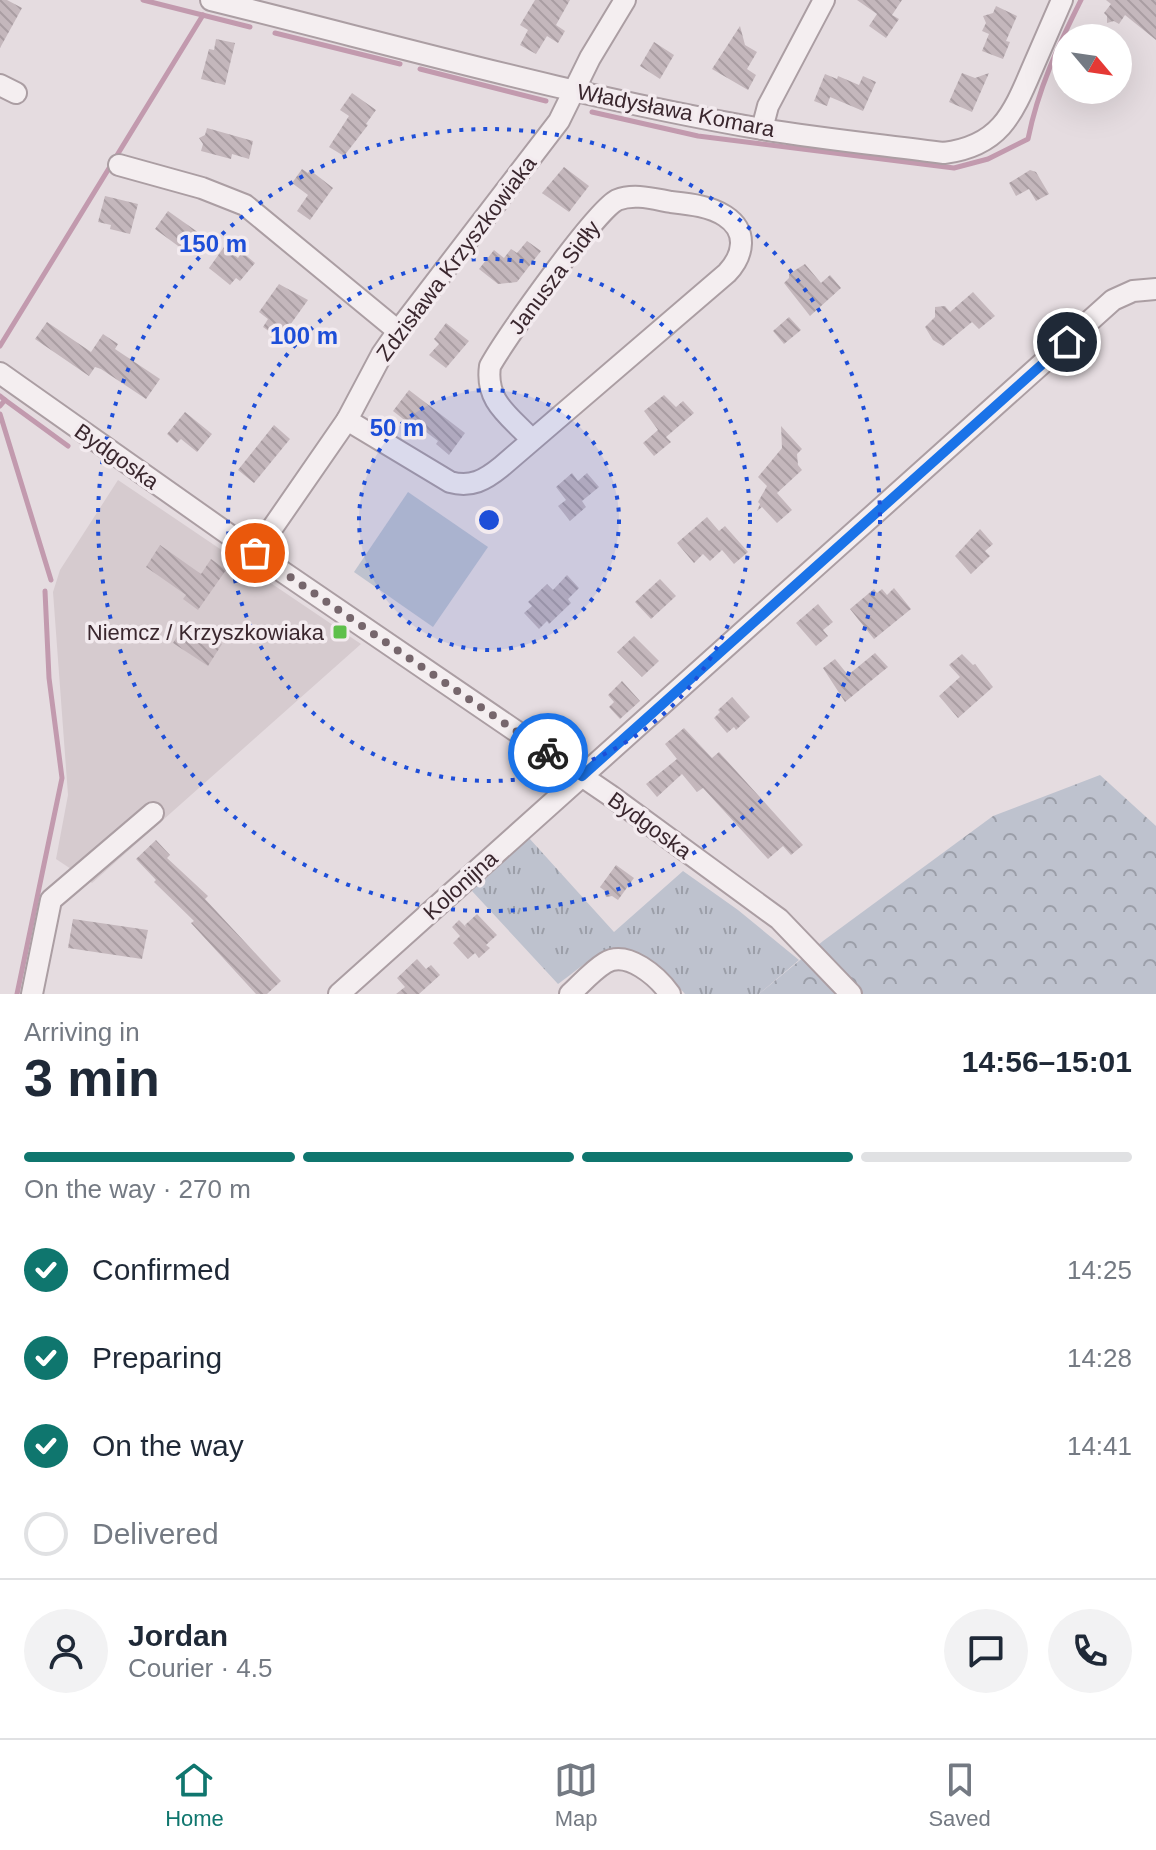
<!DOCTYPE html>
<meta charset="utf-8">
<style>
body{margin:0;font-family:Arial,sans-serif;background:#f2f2f3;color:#1f2937;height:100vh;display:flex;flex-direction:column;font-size:30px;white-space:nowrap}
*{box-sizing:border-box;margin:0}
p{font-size:26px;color:#747a83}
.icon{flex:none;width:44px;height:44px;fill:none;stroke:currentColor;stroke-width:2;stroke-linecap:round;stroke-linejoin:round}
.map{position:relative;height:994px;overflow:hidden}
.side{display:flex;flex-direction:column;background:#fff;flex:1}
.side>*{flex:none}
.needle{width:52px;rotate:119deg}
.buttons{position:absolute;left:1052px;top:24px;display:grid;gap:16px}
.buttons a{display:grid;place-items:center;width:80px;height:80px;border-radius:50%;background:#fff;box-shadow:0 8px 32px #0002;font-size:40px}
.pin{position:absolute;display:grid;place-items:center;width:68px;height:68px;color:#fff;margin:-34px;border:4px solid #fff;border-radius:50%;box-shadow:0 2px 8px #0007}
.courier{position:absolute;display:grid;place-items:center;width:80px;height:80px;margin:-40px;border:6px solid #1a73e8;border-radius:50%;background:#fff;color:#222;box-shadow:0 2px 10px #0007}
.head em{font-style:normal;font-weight:800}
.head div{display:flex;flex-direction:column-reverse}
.head{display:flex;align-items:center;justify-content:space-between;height:136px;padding:0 24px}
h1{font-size:52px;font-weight:800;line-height:60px}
.bar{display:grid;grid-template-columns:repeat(4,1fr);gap:12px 8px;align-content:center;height:96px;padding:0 24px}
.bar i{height:10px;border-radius:6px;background:#e0e1e3}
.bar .current{background:#0f766e}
.bar p{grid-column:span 4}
.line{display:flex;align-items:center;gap:20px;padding:0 24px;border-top:2px solid #e0e1e3}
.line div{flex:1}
.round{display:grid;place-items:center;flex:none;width:84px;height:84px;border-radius:42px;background:#f2f2f3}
ol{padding:0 24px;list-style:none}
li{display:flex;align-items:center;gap:24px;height:88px}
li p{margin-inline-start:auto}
li .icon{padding:8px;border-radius:50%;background:#0f766e;color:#fff;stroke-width:4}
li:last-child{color:#747a83}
li i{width:44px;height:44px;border:4px solid #e0e1e3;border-radius:50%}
.dock{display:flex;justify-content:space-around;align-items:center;height:112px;border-top:2px solid #e0e1e3;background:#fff;font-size:22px;color:#747a83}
.dock a{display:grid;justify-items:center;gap:4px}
.dock .current{color:#0f766e}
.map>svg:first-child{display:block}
.built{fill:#d6cbcf}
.grass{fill:url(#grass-tufts)}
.forest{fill:url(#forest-crowns)}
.pitch{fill:#bec2ce}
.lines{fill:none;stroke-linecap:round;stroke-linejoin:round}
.stream{stroke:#c29aae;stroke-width:5}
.building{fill:url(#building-back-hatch)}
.minor-casing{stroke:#ab9ea3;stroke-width:24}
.minor{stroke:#f4eef0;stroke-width:20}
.done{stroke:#76666c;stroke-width:8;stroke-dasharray:0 14.4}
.route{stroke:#1a73e8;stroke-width:10}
.ring{fill:none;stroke:#1d4ed8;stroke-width:4;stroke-dasharray:4 8}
.poi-dot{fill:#5ec04b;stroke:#f3ebef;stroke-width:3}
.labels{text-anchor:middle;stroke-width:7;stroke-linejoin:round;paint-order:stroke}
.street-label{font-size:22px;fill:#3a272e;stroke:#f3ebef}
.poi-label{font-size:22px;fill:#3a272e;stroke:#f3ebef;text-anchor:end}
.centre{fill:#1d4ed8;stroke:#f3ebef;stroke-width:4}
.ring-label{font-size:24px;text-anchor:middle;font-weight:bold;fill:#1d4ed8;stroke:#f3ebef;stroke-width:7;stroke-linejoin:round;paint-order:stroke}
</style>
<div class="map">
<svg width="1156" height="994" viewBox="0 0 1156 994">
<defs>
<pattern id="grass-tufts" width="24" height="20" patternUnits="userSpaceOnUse" patternTransform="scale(2)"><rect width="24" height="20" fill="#bec2ce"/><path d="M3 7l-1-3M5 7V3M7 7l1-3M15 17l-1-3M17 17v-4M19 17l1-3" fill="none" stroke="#9b9ea8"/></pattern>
<pattern id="forest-crowns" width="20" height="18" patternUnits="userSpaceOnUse" patternTransform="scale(2)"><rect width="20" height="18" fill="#bec2ce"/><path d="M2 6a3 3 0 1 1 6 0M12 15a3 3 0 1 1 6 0" fill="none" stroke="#9b9ea8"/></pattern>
<pattern id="building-back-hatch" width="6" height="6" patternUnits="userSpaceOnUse" patternTransform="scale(2)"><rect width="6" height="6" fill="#c4b7bc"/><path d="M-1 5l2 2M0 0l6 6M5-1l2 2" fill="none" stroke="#a99da2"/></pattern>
</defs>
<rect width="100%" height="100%" fill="#e5dce0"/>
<path class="built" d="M118,480L361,644L92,883L56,859L68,795L53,592L60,570Z"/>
<path class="grass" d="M529,838L614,932L683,871L738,910L799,960L759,994H685C670,977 636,943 611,949C597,952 571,975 558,984L472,891Z"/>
<path class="forest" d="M1100,775L1156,826V994H759L823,941L993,816Z"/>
<path class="pitch" d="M408,492L488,547L433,627L354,572Z"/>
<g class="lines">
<g class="stream">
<path d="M143,0L250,27"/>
<path d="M275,33L400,64"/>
<path d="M420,69L546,101"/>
<path d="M592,112L698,136L954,168L988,159L1028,139C1038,89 1058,46 1081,0"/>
<path d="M0,346L203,15"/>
<path d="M0,396L5,400L0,406"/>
<path d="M5,400L68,446"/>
<path d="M0,414L51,580"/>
<path d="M17,994L62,778L49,678L45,591"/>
</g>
</g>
<g class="building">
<path d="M0,0H7L22,8L0,48Z"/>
<path d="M535,0H570L556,25L565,31L558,43L547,36L536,54L520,45L528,30L520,25Z"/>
<path d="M857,0H902L892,15L899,19L886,38L869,26L877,14Z"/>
<path d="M1106,0H1156V40L1125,15L1119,24L1114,21L1107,23V16L1104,13L1111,4Z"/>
<path d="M996,6L1017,16L1006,41L1010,42L1003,59L982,51L989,34L982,31L986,23L983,16L993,13Z"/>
<path d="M740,26L745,45L757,52L747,69L756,75L748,90L712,69Z"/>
<path d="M216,39L235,43L225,85L201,79L209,49L214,50Z"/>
<path d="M654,42L674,55L660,79L640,66Z"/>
<path d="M962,73L975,78L989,73L972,112L949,102Z"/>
<path d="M825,74L837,79L838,76L859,85L863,76L876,82L863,111L830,97L827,106L814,101Z"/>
<path d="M352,93L376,110L366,124L368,125L344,156L329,147L349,116L340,110Z"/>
<path d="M207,128L253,141L249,159L232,154L231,159L201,151L203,144L199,138L205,135Z"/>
<path d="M564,167L589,186L569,212L542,193Z"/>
<path d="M302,169L308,173L310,170L333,188L310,220L297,211L308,195L292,183Z"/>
<path d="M1030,170L1036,172L1049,194L1036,201L1029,189L1016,196L1009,183Z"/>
<path d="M105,196L138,204L130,234L110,229L111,225L98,222Z"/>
<path d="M168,211L199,233L185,251L155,229Z"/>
<path d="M527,241L541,251L517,282L498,284L479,269L494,250L504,258L511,249L517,253Z"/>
<path d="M224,247L238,258L242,252L255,263L240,281L236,278L230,285L209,268Z"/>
<path d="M805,264L821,283L830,275L841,288L810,316L784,283L789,278V274Z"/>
<path d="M279,284L308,300L280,339L263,327L268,319L259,312Z"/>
<path d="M973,292L995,316L979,329L972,322L943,346L933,340L925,327L935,317V307L945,306L950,312Z"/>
<path d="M789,317L801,330L784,344L773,331Z"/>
<path d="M47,322L91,352L103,334L118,344L115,349L160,379L146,399L101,369L95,367L89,376L35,339Z"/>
<path d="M446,323L469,341L446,368L429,355L439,344L434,339Z"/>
<path d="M409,390L465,433L449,455L436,444L438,441L409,419L407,422L393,411Z"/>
<path d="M664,395L676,407L683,401L694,413L666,437L671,442L654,456L643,443L658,430L644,411Z"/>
<path d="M185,412L212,434L197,452L181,439L177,443L167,434Z"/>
<path d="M274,425L290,439L254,483L238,470Z"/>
<path d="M781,426L802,449L797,454L798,465L802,470L777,493L792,510L777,523L762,507L757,511L760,504L758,502L767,486L758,477L782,448Z"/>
<path d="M572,473L578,481L587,473L599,487L582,501L586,507L570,521L558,506L566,500L556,487Z"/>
<path d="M707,517L719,531L725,526L748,552L734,564L722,550L710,561L703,554L694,563L677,543Z"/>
<path d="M980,529L993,544L985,551L990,556L971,574L955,556Z"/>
<path d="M160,545L201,574L211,559L226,570L198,610L183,599L186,595L146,567Z"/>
<path d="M567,575L579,588L568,599L571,603L549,624L547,621L539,629L524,613L532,606L528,602L547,584L553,590Z"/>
<path d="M660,579L676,596L651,619L635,602Z"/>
<path d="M894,588L911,609L874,639L850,609L874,589L877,593L882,589L887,595Z"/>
<path d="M818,604L833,622L823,630L828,636L816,646L796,623Z"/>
<path d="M187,621L222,644L208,666L173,643Z"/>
<path d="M634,636L659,661L642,677L617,652Z"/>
<path d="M875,653L888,667L845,702L823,668L835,659L848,675Z"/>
<path d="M962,654L973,665L975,664L993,687L958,718L939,696L960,677L949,665Z"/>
<path d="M622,681L640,701L620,719L609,707L614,702L608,695Z"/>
<path d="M732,697L750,717L736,730L734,727L727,733L714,718L720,712L718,710Z"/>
<path d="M684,728L712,758L719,752L803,845L791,855L783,846L768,859L703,788L697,792L682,774L657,797L646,784L677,759L665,744Z"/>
<path d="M156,840L170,855L167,858L208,896L205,899L281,981L267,994H256L191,923L194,921L154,882L156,880L136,859Z"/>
<path d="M616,865L634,878L618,900L612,896L606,897L605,891L600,887Z"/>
<path d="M477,914L497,935L486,945L490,948L479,958L475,953L468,959L453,943L460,936L452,927L459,920L466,927L465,925Z"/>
<path d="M73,919L148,930L142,959L68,948Z"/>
<path d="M417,959L426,969L431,965L440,975L419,994H396L405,987L397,978Z"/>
</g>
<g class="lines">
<defs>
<g id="minor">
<path d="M211,0C394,45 576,97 762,129C823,139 883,145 944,153C999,146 1012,116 1032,69C1042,46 1052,23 1062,0"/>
<path d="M0,85L16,93"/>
<path d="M762,129L768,106L824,0"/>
<path d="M119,165L202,188L245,205L398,331"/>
<path d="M0,373L255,553L611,796L779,919L851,994"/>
<path d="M347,420L450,482C471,488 485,480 501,467L727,273C744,255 748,231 725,216C710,206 689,204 671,202C654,199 634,193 617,200C595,211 505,339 490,366C485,402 509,415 532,440"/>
<path d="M255,553L347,420L382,354L398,331L559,121L590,58L625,0"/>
<path d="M32,994L51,900L153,813"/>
<path d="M339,994L1113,300L1133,291L1156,289"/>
<path d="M570,994C581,984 592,971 605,963C627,949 658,977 670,994"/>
</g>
</defs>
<use href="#minor" class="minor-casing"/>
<use href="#minor" class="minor"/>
</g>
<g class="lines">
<path class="done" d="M255,553L548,753"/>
<path class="route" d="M548,753L582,776L1067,342"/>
</g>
<circle cx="489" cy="520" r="130" fill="#1d4ed8" fill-opacity=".12"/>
<g class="ring">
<circle cx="489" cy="520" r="130"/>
<circle cx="489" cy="520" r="261"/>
<circle cx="489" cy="520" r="391"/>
</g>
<rect class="poi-dot" x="332" y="624" width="16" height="16" rx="4"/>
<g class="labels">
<g class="street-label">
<text transform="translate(676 110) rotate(11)" y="8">Władysława Komara</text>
<text transform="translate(456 258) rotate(-53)" y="8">Zdzisława Krzyszkowiaka</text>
<text transform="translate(554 277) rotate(-53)" y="8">Janusza Sidły</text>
<text transform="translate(117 456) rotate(35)" y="8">Bydgoska</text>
<text transform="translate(650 825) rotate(36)" y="8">Bydgoska</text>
<text transform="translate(460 885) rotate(-42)" y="8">Kolonijna</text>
</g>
<g class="poi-label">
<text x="324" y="640">Niemcz / Krzyszkowiaka</text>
</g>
</g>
<circle cx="489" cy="520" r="12" class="centre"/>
<g class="ring-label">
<text x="213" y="252">150 m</text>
<text x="304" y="344">100 m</text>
<text x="397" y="436">50 m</text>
</g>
</svg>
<div class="buttons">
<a><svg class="needle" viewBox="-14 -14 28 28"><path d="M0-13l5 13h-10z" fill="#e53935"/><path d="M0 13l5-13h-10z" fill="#747a83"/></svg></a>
</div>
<div class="pin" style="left:255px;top:553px;background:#ea580c"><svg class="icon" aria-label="bag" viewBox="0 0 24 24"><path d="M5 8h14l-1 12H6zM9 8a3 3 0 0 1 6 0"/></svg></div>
<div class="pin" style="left:1067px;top:342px;background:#1f2937"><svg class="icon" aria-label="home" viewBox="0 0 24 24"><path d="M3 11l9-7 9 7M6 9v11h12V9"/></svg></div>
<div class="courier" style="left:548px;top:753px"><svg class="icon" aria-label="bike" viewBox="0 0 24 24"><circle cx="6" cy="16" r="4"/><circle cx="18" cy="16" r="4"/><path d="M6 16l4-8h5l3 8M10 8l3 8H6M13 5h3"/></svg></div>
</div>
<section class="side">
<div class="head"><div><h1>3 min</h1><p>Arriving in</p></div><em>14:56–15:01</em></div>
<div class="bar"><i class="current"></i><i class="current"></i><i class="current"></i><i></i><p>On the way · 270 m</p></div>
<ol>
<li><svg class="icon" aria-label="check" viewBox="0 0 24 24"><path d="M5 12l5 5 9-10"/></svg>Confirmed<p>14:25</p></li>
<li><svg class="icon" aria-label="check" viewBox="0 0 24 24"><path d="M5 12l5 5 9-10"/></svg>Preparing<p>14:28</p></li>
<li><svg class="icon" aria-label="check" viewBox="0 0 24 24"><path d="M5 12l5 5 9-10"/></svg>On the way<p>14:41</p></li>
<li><i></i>Delivered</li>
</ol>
<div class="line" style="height:144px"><a class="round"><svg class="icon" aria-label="person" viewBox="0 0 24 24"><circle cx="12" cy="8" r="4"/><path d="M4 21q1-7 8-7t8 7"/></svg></a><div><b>Jordan</b><p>Courier · 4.5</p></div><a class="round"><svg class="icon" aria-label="chat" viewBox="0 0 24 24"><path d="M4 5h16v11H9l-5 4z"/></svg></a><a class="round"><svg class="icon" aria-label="phone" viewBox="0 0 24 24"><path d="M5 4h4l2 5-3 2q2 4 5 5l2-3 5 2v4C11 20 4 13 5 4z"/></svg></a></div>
</section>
<nav class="dock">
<a class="current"><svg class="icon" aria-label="home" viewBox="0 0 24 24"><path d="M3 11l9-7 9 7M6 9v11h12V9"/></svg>Home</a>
<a><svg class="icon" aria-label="map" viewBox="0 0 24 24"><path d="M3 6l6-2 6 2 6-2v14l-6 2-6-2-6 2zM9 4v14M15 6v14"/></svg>Map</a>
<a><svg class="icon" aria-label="saved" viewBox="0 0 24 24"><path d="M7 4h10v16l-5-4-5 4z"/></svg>Saved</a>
</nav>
